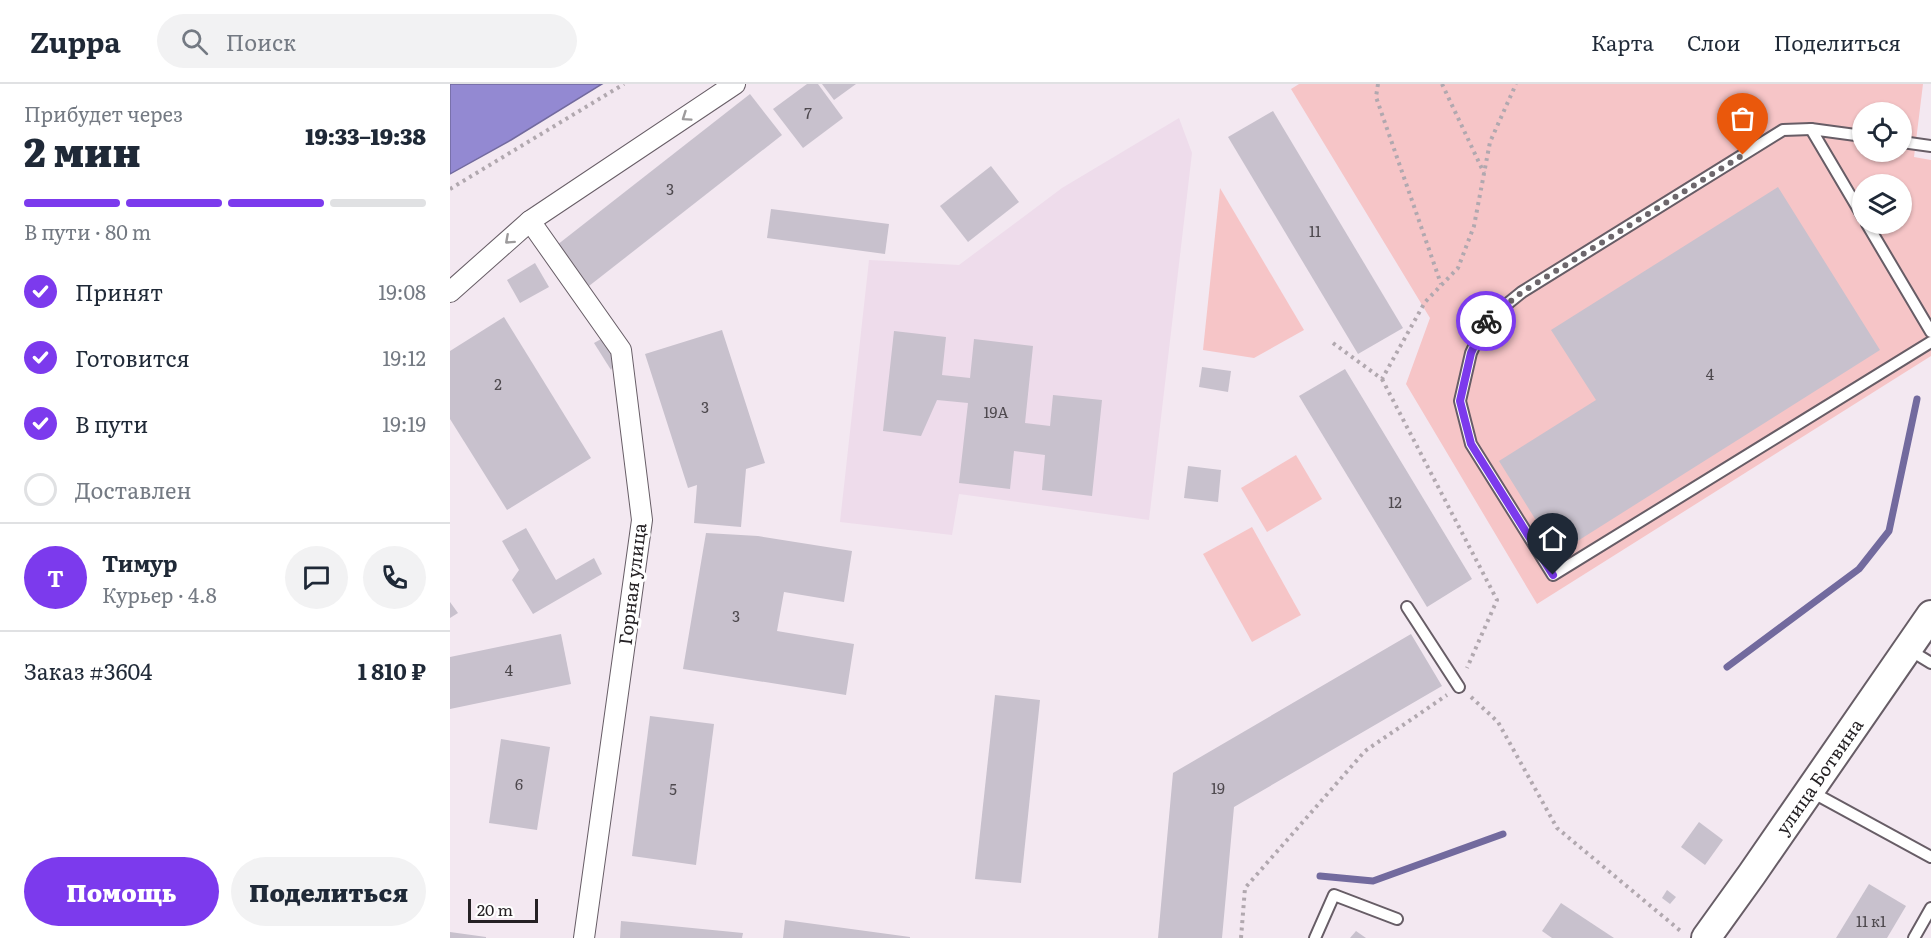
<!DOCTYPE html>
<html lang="ru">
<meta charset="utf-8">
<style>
body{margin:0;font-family:Literata,serif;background:#f2f2f3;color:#1f2937;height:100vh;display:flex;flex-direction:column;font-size:22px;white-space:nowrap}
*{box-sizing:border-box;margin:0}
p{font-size:20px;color:#747a83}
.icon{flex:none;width:33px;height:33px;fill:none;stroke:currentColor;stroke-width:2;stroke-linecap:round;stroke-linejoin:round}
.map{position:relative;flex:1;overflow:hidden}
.sheet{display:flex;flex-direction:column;background:#fff;width:450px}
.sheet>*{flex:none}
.fabs{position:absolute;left:1402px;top:18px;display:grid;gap:12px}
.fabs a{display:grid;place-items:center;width:60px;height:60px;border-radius:50%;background:#fff;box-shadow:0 2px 4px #0004;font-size:30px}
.scale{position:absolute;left:18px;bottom:15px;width:70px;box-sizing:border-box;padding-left:6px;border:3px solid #252124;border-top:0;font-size:16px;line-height:21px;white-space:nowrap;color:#252124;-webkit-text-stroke:4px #fff;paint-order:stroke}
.pin{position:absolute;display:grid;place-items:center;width:51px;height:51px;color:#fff;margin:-62px -26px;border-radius:50% 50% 50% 0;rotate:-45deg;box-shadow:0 0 6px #0007}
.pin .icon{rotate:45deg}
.courier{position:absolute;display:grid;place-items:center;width:60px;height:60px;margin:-30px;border:4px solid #7c3aed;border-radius:50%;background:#fff;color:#222;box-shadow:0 2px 8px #0007}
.head em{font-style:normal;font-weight:800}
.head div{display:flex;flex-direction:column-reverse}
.head{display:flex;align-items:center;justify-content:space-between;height:102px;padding:0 24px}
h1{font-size:39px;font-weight:800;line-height:45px}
.bar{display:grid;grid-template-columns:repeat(4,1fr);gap:9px 6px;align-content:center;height:72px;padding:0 24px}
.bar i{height:8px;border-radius:4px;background:#e0e1e3}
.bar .current{background:#7c3aed}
.bar p{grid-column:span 4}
.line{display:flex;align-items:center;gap:15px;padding:0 24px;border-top:2px solid #e0e1e3}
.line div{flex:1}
.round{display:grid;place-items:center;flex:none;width:63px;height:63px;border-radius:32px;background:#f2f2f3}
ol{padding:0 24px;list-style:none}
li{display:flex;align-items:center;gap:18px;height:66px}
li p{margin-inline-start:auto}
li .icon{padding:6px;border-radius:50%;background:#7c3aed;color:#fff;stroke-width:4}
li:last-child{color:#747a83}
li i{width:33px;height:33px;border:3px solid #e0e1e3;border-radius:50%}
.primary-button{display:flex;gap:12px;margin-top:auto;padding:12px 24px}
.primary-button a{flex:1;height:69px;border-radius:36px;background:#7c3aed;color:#fff;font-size:24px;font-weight:800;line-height:69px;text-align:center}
.primary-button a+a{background:#f2f2f3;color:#1f2937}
header{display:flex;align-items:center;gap:36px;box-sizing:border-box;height:84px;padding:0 30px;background:#fff;border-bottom:2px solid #e0e1e3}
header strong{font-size:28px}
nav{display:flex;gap:33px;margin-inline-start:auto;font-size:21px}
.search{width:420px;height:54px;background:#f2f2f3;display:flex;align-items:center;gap:15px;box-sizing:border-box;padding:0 21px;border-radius:33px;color:#747a83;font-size:22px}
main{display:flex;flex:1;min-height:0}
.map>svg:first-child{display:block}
.built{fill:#eedceb}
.green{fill:#f6c5c7;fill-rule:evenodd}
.water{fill:#9389d2;stroke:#726a9e;stroke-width:1.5}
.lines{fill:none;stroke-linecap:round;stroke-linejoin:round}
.stream{stroke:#726a9e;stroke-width:7}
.building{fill:#c8c1cd}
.lane-casing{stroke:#675d66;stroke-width:14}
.street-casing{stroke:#675d66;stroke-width:22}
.secondary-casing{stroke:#675d66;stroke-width:32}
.path{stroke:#b1a8af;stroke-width:4;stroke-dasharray:3 4.5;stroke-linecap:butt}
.lane{stroke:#fff;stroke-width:10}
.street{stroke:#fff;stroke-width:20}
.secondary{stroke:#fff;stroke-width:28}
.oneway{stroke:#9d9b9c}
.done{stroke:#6d676c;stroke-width:6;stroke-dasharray:0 10.8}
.route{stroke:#7c3aed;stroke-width:8}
.labels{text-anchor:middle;stroke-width:6;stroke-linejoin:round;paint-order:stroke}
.number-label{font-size:15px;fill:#4e494e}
.street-label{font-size:18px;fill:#252124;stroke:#fff}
</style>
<header>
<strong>Zuppa</strong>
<div class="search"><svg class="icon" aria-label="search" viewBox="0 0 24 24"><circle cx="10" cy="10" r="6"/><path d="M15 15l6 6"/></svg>Поиск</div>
<nav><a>Карта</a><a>Слои</a><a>Поделиться</a></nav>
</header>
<main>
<section class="sheet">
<div class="head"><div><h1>2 мин</h1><p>Прибудет через</p></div><em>19:33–19:38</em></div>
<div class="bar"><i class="current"></i><i class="current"></i><i class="current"></i><i></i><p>В пути · 80 m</p></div>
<ol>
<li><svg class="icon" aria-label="check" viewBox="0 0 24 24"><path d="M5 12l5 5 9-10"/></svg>Принят<p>19:08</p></li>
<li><svg class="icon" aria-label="check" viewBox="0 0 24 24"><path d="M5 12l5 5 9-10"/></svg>Готовится<p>19:12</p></li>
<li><svg class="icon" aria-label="check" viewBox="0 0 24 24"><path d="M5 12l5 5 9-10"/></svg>В пути<p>19:19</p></li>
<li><i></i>Доставлен</li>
</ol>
<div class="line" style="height:108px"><b class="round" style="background:#7c3aed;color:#fff">Т</b><div><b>Тимур</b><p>Курьер · 4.8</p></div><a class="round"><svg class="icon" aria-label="chat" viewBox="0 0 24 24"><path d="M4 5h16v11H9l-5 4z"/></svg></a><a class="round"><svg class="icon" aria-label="phone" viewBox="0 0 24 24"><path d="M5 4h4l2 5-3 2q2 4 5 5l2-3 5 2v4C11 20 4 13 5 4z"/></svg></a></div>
<div class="line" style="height:78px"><div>Заказ #3604</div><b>1 810 ₽</b></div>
<div class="primary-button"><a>Помощь</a><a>Поделиться</a></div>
</section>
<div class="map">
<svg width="1481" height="854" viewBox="0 0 1481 854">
<rect width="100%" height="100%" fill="#f3e8f1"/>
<path class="built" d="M729,34L742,69L699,436L509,410L502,451L390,438L419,176L509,181L612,104Z"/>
<g class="green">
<path d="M849,0H1473L1464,73L1481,76V272L1087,520L956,300L980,234L841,5ZM1413,28H1452V68H1413ZM1413,100H1452V140H1413Z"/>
<path d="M770,104L854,246L804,274L753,266Z"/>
<path d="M846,371L872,415L817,448L791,404Z"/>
<path d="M802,443L851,531L802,558L753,470Z"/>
</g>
<path class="water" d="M0,0H152L61,56L0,90Z"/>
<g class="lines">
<g class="stream">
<path d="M1277,583L1409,485L1439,447L1467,315"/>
<path d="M870,792L923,797L1053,750"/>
</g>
</g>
<g class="building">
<path d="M357,0H368L393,34L353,64L323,25Z"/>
<path d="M372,0H406L384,16Z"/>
<path d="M300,10L332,51L139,202L107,161Z"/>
<path d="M823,27L953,244L908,270L778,53Z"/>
<path d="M541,82L569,118L518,158L490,122Z"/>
<path d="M1328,103L1430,266L1107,470L1049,377L1146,316L1101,246Z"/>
<path d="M321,125L439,140L435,170L317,154Z"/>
<path d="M85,179L99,203L70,219L57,196Z"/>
<path d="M54,233L141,374L57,426L0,335V267Z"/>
<path d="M272,246L315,379L296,385L291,443L244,439L247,401L238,404L195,270Z"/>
<path d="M444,247L496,253L492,291L520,294L524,255L583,262L575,339L600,342L603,311L652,316L642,412L592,406L595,371L564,367L560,405L509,399L518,319L487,316L471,352L433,347Z"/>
<path d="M153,254L166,275L161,286L144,259Z"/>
<path d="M752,283L781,287L778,308L749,303Z"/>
<path d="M895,285L1022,495L977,523L849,312Z"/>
<path d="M738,382L771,386L768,418L734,414Z"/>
<path d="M76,444L106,496L144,474L152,490L83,530L62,496L69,486L52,457Z"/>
<path d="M256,449L308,452L402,467L394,518L334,508L327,547L404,560L396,611L233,585Z"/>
<path d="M0,518L8,529L0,534Z"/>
<path d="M111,550L121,600L0,625V573Z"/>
<path d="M961,550L992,602L784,723L772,854H708L723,689Z"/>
<path d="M545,611L590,616L571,799L525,795Z"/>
<path d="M200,632L264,640L246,781L182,772Z"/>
<path d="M51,655L100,663L87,746L39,739Z"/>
<path d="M1249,738L1273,756L1255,781L1231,763Z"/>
<path d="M1419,800L1456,822L1437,854H1386Z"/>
<path d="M1217,806L1226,813L1220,820L1212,814Z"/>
<path d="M1111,819L1164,854H1102L1092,847Z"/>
<path d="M335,836L460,853V854H333Z"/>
<path d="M171,837L293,849L292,854H170Z"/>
<path d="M906,847L916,854H900Z"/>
<path d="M0,848L36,853V854H0Z"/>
</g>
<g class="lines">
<defs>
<g id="lane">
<path d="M1361,45L1333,46L1072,208L1036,237L1021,269L1010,317L1021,360L1103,491L1481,258"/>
<path d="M1413,52L1361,45L1413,133"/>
<path d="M1452,58L1481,62"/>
<path d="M1417,140L1481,248"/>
<path d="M957,523L1009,603"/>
<path d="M1458,565L1481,579"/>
<path d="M1360,707L1481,773"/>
<path d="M865,854L884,811L947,835"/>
<path d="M1464,854L1481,824"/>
</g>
<g id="street">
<path d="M80,137L171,266L192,436L134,854"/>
<path d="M0,208L80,137L285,0"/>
</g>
<path id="secondary" d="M1256,854L1302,790L1481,531"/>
</defs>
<use href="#lane" class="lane-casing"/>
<use href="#street" class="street-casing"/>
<use href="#secondary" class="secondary-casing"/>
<g class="path">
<path d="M928,0L926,13L991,200"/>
<path d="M992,0L1034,89"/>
<path d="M0,105L174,0"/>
<path d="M883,259L932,295L975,218L1008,184L1024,142L1040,58L1066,0"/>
<path d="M932,295L1047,516L1017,584"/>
<path d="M1021,613L1048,638L1107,744L1233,849"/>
<path d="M791,854L795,804L915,667L997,611"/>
</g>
<use href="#lane" class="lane"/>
<use href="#street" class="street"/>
<use href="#secondary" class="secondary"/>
</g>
<defs><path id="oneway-chevron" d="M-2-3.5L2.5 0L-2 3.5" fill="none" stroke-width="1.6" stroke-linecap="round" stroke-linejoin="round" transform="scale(1.5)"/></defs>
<g class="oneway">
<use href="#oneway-chevron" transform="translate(236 33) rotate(146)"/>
<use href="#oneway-chevron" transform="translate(59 156) rotate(138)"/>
</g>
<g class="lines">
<path class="done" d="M1036,237L1072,208L1293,71"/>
<path class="route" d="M1036,237L1021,269L1010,317L1021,360L1103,491"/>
</g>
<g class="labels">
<g class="number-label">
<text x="358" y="35">7</text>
<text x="220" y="111">3</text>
<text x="865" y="153">11</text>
<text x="1260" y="296">4</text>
<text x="48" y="306">2</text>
<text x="255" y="329">3</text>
<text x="546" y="334">19А</text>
<text x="945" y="424">12</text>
<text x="286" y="538">3</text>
<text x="59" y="592">4</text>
<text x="69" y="706">6</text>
<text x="768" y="710">19</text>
<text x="223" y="711">5</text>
<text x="1421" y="843">11 к1</text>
</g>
<g class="street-label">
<text transform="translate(183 500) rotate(-83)" y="6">Горная улица</text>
<text transform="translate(1370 693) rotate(-55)" y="6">улица Ботвина</text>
</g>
</g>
</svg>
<div class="fabs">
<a><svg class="icon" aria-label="locate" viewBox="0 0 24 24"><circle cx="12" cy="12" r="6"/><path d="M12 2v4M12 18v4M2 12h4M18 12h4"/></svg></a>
<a><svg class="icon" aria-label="layers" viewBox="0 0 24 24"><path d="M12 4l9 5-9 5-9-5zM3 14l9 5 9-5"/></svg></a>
</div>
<div class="scale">20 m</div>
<div class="pin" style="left:1293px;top:71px;background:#ea580c"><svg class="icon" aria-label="bag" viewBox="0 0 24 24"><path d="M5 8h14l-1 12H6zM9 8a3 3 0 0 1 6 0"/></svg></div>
<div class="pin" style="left:1103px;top:491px;background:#1f2937"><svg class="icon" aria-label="home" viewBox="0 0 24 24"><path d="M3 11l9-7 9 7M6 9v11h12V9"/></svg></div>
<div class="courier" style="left:1036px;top:237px"><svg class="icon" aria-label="bike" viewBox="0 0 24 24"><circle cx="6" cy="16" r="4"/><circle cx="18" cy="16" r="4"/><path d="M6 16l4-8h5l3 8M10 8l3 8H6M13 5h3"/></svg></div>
</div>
</main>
